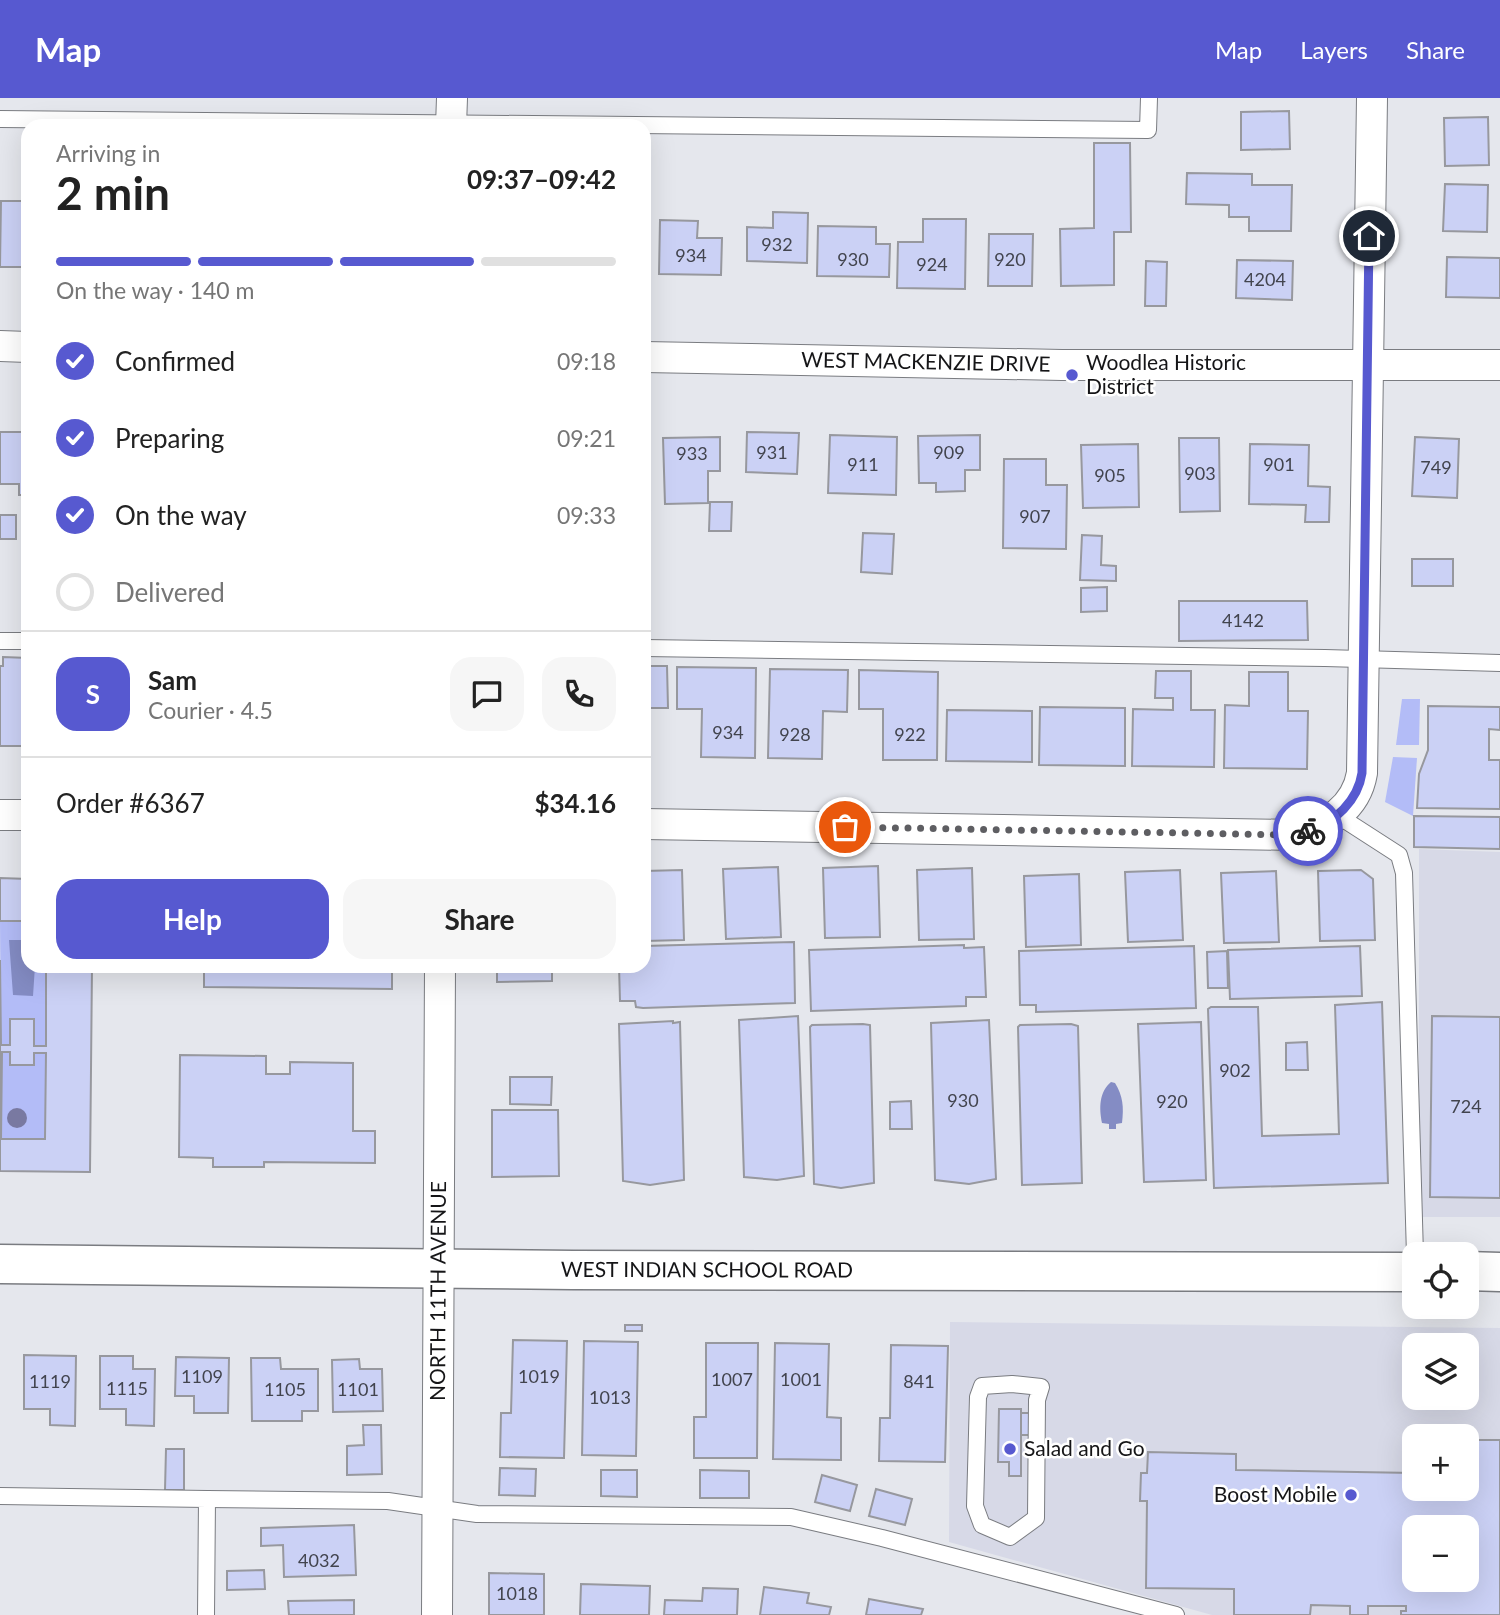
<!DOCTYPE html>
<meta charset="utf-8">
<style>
body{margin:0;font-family:Lato,sans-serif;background:#f6f6f6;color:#222;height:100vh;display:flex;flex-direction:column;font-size:26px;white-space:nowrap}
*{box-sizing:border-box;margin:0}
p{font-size:23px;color:#767676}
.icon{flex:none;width:38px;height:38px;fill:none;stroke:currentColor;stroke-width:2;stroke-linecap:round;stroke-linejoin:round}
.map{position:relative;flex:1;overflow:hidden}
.side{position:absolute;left:21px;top:21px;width:630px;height:854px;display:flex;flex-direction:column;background:#fff;border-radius:21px;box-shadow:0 7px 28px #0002}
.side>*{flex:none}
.fabs{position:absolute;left:1402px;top:1144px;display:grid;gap:14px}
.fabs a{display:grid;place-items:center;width:77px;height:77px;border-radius:14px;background:#fff;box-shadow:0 7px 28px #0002;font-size:35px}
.pin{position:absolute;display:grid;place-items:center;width:60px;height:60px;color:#fff;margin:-30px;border:4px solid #fff;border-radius:50%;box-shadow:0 2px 7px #0007}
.courier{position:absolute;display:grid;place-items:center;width:70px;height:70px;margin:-35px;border:5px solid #5759d0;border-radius:50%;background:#fff;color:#222;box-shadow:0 2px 9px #0007}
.headline em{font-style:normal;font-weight:700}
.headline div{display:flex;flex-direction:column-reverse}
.headline{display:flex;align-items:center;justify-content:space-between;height:119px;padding:0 35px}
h1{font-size:46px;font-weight:700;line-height:52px}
.bar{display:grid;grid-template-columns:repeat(4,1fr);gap:10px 7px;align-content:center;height:84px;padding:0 35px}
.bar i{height:9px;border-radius:5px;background:#e0e0e0}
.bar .selected{background:#5759d0}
.bar p{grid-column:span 4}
.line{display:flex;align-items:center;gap:18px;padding:0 35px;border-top:2px solid #e0e0e0}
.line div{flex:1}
.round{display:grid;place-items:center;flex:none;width:74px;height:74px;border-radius:21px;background:#f6f6f6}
ol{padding:0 35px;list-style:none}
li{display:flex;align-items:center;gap:21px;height:77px}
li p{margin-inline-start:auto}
li .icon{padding:7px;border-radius:50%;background:#5759d0;color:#fff;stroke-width:4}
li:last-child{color:#767676}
li i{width:38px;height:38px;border:4px solid #e0e0e0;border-radius:50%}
.cta{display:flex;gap:14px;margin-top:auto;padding:14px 35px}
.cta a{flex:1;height:80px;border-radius:21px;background:#5759d0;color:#fff;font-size:28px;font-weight:700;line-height:80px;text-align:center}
.cta a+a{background:#f6f6f6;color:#222}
header{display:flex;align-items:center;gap:42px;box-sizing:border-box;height:98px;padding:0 35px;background:#5759d0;color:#fff}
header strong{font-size:33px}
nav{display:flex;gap:38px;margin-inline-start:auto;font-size:24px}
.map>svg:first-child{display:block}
.built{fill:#d7d9e7;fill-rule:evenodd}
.green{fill:#b3bcf7}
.water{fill:#848cc4}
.building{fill:#cbd1f5;stroke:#97989e;stroke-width:2;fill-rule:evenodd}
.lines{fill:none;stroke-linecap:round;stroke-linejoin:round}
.lane-casing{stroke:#7a7c81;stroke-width:18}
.street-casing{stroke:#7a7c81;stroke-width:32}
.secondary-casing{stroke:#7a7c81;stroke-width:41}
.lane{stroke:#fff;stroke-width:16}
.street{stroke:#fff;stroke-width:30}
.secondary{stroke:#fff;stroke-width:38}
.tree{fill:#7979a1}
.done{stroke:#5e5e62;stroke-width:7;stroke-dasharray:0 12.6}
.route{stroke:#5759d0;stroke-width:9}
.poi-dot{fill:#5759d0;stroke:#fff;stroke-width:2.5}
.labels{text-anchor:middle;stroke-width:5;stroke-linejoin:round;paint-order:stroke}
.number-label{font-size:18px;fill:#42444e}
.street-label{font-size:21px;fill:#151517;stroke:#fff}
.poi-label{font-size:21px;fill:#151517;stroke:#fff;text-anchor:start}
</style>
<header>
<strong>Map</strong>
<nav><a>Map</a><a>Layers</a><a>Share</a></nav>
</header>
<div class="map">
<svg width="1500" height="1517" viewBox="0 0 1500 1517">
<rect width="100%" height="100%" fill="#e5e7ed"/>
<g class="built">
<path d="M1419,751L1500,754V1119H1419Z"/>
<path d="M950,1224L1500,1230V1517H1212L949,1444ZM1414,1248H1466V1300H1414ZM1414,1339H1466V1391H1414ZM1414,1430H1466V1482H1414Z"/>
</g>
<g class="green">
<path d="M1402,601H1420L1419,647H1396Z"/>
<path d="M1393,659L1417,660L1413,718L1385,704Z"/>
<path d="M0,823H28V868H46V948H34V921H10V947H1Z"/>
<path d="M2,954H10V967H34V955H46L45,1041H1Z"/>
</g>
<g class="water">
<path d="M9,842H28V868H35L33,898L13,897Z"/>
<path d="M1111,984L1115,985C1123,998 1124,1009 1122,1025L1116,1026V1031H1109V1026L1102,1025C1099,1010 1099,994 1111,984Z"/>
</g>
<g class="building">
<path d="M1289,13L1290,51L1241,52V14Z"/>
<path d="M1488,19L1489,67L1445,68L1444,20Z"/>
<path d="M1094,45H1130L1131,134H1114V187L1061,188L1060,131L1094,130Z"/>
<path d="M1187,75L1252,76V87H1292L1291,133H1249V119H1229V107L1186,106Z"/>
<path d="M1445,86L1488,87L1487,134L1443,133Z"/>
<path d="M1,103H28V169H0Z"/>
<path d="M773,114L808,115L807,165L747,163V129L773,130Z"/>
<path d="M644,117L647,190H644Z"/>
<path d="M923,121H966L965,191L897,190L898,144H923Z"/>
<path d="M660,122L698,123L697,140H722L721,177L659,176Z"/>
<path d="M818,128L876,129V146H890L889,179L817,178Z"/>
<path d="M989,136H1033L1032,188H988Z"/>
<path d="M1447,159L1500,160V200L1446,199Z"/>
<path d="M1237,162L1293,163L1292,202L1236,200Z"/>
<path d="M1146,163L1167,164L1166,208H1145Z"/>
<path d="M0,334H28V397H19V386H0Z"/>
<path d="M747,334L799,335L797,376L746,374Z"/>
<path d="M830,337L897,339L896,397L828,395Z"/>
<path d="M980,337V372H965V393L936,394V385H919L918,338Z"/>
<path d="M720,339V373H708V405L665,406L663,340Z"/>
<path d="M1415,339L1459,341L1457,400L1412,398Z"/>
<path d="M1179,340H1219L1220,413L1180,414Z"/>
<path d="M1138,346L1139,409L1083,410L1081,347Z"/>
<path d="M1250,346L1309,347L1308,388L1330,389L1329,424H1305L1306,407L1249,406Z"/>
<path d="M1004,361H1046V387H1067L1066,451L1003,450Z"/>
<path d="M710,404H732L731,433H709Z"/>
<path d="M644,413H650L649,441H644Z"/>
<rect x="0" y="417" width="16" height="24"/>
<path d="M863,435L894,436L892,476L861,474Z"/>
<path d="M1082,437L1102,438L1101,467L1116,468V483L1080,482Z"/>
<rect x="1412" y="461" width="41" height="27"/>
<path d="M1107,489V513L1081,514V490Z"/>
<path d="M1179,503H1307L1308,542L1179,543Z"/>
<path d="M3,559L28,560V589H23V648H0V568H3Z"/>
<path d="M644,568H667L668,610H644Z"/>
<path d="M677,569L756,570L755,660L701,659L702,611H677Z"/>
<path d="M770,571L848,572L847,614L823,613L822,661L768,660Z"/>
<path d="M859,572L938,574L937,662H883V611H859Z"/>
<path d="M1156,573H1191V612H1215L1214,669L1132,668L1133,611L1173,612V600H1155Z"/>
<path d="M1249,574H1288V613H1308L1307,671L1224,670L1225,607L1249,608Z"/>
<path d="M1428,608L1500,609V632L1489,631V662H1500V711L1417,710L1419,676L1428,652Z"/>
<path d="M1040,609L1125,610V668L1039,667Z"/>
<path d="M947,612L1032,613V664L946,663Z"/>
<path d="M1414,718L1500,719V751L1414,749Z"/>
<path d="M878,768L880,839L825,840L823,770Z"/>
<path d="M778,769L781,839L726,841L723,771Z"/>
<path d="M972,770L974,841L919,842L917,772Z"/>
<path d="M682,772L684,842L644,843V773Z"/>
<path d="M1180,772L1183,842L1128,844L1125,774Z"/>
<path d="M1361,772L1373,781L1375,842L1320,843L1318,773Z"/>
<path d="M1276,773L1279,844L1224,845L1221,775Z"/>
<path d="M1079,776L1081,847L1026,849L1024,778Z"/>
<path d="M0,780L28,781V823H0Z"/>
<path d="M794,844L795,905L643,910L636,909L635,903H620L619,868H644V848Z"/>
<path d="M964,847V850L984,849L986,899H966V908L811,913L809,852Z"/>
<path d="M1194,848L1196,910L1036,914V907H1020L1019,853Z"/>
<path d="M1360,848L1362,898L1230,901L1228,852Z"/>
<path d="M1227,853L1228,890H1208L1207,854Z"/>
<path d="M0,862L1,947H10V921H34V948H46V868H92L90,1074L0,1073ZM2,954H10V967H34V955H46L45,1041H1Z"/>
<path d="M204,868H392V891L204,889Z"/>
<path d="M497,868H552V883L497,884Z"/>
<path d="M1382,904L1388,1085L1214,1090L1208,911L1211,909H1258L1262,1038L1339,1036L1335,907Z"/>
<path d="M798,918L804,1078L777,1082L744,1079L739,922Z"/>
<path d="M1432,918L1500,919V1100L1430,1099Z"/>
<path d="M989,922L996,1081L969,1086L935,1082L931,925Z"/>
<path d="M673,923V925L680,924L684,1082L650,1087L623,1083L619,926Z"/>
<path d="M1201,924L1206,1082L1144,1084L1138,926Z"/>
<path d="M863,926L870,927L874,1085L841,1090L814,1086L810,929L812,927Z"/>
<path d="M1071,926L1078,928L1082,1085L1022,1087L1018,929L1020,927Z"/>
<path d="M1307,944L1308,972H1286V945Z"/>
<path d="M180,957L266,958V976H290V964L353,965V1033H375V1065L264,1064V1069H213V1060L179,1059Z"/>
<path d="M510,979H552L551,1007L510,1006Z"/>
<path d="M911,1003L912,1031H890V1004Z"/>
<path d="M492,1012H558L559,1078L492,1079Z"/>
<rect x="625" y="1227" width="17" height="6"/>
<path d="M513,1242L567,1243L564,1360L500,1359L501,1315H511Z"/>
<path d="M584,1243L638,1244L636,1358L582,1357Z"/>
<path d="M706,1245H758L757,1360H694V1319H706Z"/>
<path d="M775,1245L829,1246L827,1319L841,1320V1362L773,1361Z"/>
<path d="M891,1247L948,1248L945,1364L879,1363L880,1320H890Z"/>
<path d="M24,1257L76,1258L75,1328L50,1327V1311H24Z"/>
<path d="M100,1258H133V1271H155L154,1328L126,1327V1311H100Z"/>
<path d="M176,1259L229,1260L228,1315H194V1298H175Z"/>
<path d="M251,1260H280L281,1271H318V1313H302V1323H252Z"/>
<path d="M359,1261L360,1271H382L383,1313L333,1314L332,1262Z"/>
<path d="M999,1311H1021V1378H1009V1364H998Z"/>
<rect x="1021" y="1315" width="20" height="22"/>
<path d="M363,1327H381L382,1376L347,1377V1348L364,1347Z"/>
<path d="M1476,1342H1500V1517H1401V1513H1406V1508H1368V1517H1350V1508L1311,1507L1310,1517H1234V1491L1146,1490L1147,1403H1140L1141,1375H1147L1148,1354L1236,1356V1372L1414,1375V1391H1466V1376H1475ZM1414,1430H1466V1482H1414Z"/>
<path d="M166,1351H184V1392H165Z"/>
<path d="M500,1370L536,1371L535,1398L499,1397Z"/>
<path d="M601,1372H637V1399L601,1398Z"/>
<path d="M700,1372L749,1373V1400H700Z"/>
<path d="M822,1377L857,1387L850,1413L815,1404Z"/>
<path d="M876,1391L912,1401L905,1427L869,1418Z"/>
<path d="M354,1427L356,1477L284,1479L283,1447L261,1448V1430Z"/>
<path d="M264,1472L265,1491L227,1492V1473Z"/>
<path d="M489,1475L544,1476V1517H489Z"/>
<path d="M581,1486L650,1488L649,1517H580Z"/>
<path d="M764,1489L809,1495L807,1505L831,1509L829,1517H760Z"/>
<path d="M703,1490L738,1491L737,1517H664L665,1502L702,1503Z"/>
<path d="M869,1501L923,1511L921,1517H866Z"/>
<path d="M354,1502V1517H289L288,1503Z"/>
</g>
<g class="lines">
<defs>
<g id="lane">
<path d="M0,21L1148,32L1149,0"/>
<path d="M0,543H28"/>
<path d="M644,550L1325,560L1500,565"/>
<path d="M1337,717L1399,757L1404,775L1415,1157"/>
<path d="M1012,1286L1041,1289L1037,1302L1036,1420L1010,1439L982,1427L975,1408L978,1299L982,1288Z"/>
<path d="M0,1398L207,1401L206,1517"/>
<path d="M207,1401L388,1403L477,1416L791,1419L882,1440L1176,1517"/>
</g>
<g id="street">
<path d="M451,28L452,0"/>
<path d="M0,248L28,249"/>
<path id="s1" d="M644,259L1062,267H1500"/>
<path d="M0,717H28"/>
<path d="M644,726L1294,737C1327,727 1356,711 1362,675L1372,0"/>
<path id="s2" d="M437,1517L440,868"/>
</g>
<g id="secondary">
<path id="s3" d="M0,1166L573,1172L1414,1174"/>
<path d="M1466,1173L1500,1174"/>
</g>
</defs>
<use href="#lane" class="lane-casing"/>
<use href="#street" class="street-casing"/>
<use href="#secondary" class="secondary-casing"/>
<use href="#lane" class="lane"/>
<use href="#street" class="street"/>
<use href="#secondary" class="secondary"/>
</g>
<circle class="tree" cx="17" cy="1020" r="10"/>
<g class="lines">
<path class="done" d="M845,729L1294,737L1308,733"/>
<path class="route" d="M1308,733C1335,725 1358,702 1362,675L1369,138"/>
</g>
<g class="poi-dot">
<circle cx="1072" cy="277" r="7"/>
<circle cx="1010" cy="1351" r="7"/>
<circle cx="1351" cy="1397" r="7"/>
</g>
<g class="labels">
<g class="number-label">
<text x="777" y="153">932</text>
<text x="691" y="164">934</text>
<text x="853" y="168">930</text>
<text x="1010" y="168">920</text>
<text x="932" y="173">924</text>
<text x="1265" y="188">4204</text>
<text x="772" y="361">931</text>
<text x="949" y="361">909</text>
<text x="692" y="362">933</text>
<text x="863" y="373">911</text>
<text x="1279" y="373">901</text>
<text x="1436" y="376">749</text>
<text x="1200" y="382">903</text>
<text x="1110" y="384">905</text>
<text x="1035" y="425">907</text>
<text x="1243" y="529">4142</text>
<text x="728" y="641">934</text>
<text x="795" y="643">928</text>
<text x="910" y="643">922</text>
<text x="1235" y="979">902</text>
<text x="963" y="1009">930</text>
<text x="1172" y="1010">920</text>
<text x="1466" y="1015">724</text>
<text x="202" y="1285">1109</text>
<text x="539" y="1285">1019</text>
<text x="732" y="1288">1007</text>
<text x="801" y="1288">1001</text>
<text x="50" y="1290">1119</text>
<text x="919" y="1290">841</text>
<text x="127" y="1297">1115</text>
<text x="285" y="1298">1105</text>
<text x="358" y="1298">1101</text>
<text x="610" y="1306">1013</text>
<text x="319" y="1469">4032</text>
<text x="517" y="1502">1018</text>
</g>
<g class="street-label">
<text dy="7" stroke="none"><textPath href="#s1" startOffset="282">WEST MACKENZIE DRIVE</textPath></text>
<text dy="7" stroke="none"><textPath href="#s3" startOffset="707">WEST INDIAN SCHOOL ROAD</textPath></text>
<text dy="7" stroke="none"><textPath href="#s2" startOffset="324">NORTH 11TH AVENUE</textPath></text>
</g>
<g class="poi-label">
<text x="1086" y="272">Woodlea Historic<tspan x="1086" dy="24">District</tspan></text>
<text x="1024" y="1358">Salad and Go</text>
<text x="1337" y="1404" text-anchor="end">Boost Mobile</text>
</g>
</g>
</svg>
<div class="fabs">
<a><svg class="icon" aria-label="locate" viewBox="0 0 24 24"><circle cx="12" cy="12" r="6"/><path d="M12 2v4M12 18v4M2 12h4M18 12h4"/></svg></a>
<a><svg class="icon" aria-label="layers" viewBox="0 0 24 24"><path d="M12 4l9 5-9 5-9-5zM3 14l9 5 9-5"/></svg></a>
<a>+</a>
<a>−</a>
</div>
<div class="pin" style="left:845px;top:729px;background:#ea580c"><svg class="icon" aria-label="bag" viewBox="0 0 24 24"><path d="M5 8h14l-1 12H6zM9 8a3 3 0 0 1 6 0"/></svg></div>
<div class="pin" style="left:1369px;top:138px;background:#1f2937"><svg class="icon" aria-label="home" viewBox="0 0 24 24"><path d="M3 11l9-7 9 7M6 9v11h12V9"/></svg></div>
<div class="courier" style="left:1308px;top:733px"><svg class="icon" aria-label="bike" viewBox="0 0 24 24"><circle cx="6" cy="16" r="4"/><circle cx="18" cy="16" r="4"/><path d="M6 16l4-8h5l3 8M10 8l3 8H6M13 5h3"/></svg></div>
<section class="side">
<div class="headline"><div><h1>2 min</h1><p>Arriving in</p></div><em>09:37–09:42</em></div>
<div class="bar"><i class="selected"></i><i class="selected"></i><i class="selected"></i><i></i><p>On the way · 140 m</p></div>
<ol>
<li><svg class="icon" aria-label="check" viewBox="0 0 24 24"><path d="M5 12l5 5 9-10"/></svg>Confirmed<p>09:18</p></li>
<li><svg class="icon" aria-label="check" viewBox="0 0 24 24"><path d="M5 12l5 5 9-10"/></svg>Preparing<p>09:21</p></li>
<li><svg class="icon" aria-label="check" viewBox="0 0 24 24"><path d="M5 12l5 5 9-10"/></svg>On the way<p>09:33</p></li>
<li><i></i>Delivered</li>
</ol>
<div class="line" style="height:126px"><b class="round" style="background:#5759d0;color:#fff">S</b><div><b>Sam</b><p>Courier · 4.5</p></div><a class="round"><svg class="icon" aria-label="chat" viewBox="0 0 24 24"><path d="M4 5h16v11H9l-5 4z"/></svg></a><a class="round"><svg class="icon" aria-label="phone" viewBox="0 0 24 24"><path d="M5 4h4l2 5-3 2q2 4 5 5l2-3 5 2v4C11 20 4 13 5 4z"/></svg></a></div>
<div class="line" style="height:91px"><div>Order #6367</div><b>$34.16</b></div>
<div class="cta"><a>Help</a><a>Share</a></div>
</section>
</div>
